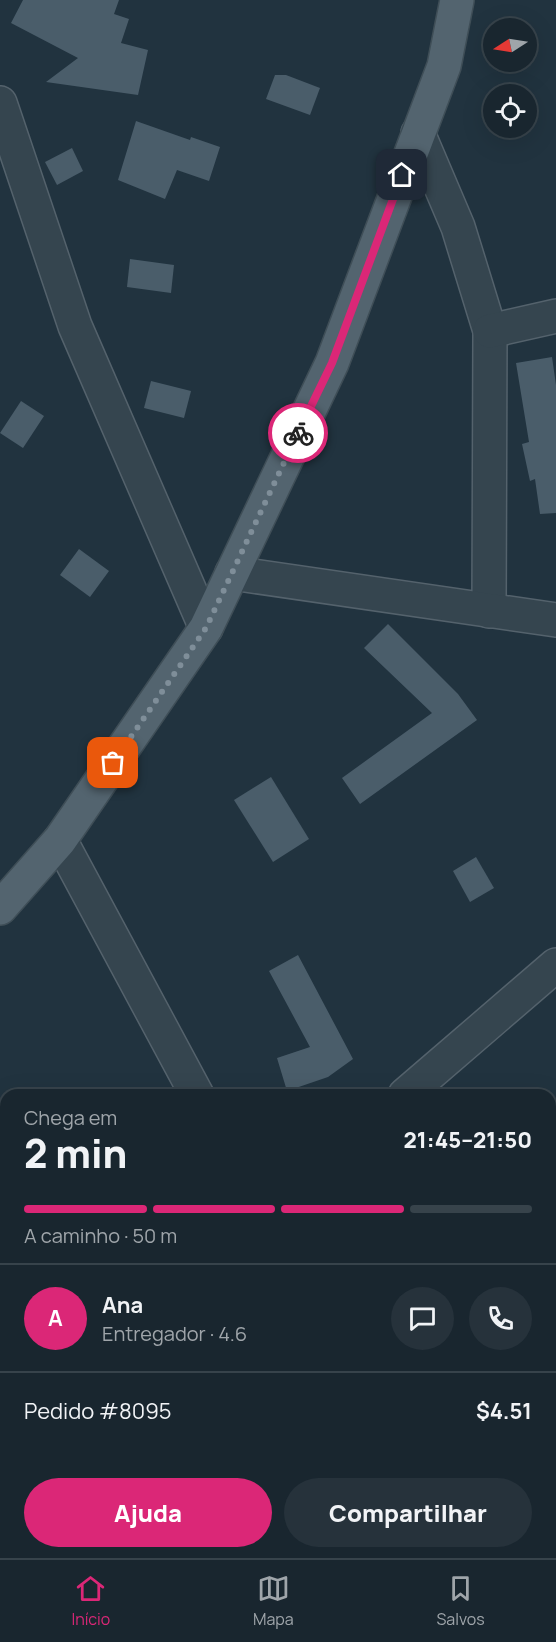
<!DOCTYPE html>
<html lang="pt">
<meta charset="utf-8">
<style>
body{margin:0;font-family:Manrope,sans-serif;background:#26323b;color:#f1f3f6;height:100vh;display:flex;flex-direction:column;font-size:22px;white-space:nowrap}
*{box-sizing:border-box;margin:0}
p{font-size:20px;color:#9fa5aa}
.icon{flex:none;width:33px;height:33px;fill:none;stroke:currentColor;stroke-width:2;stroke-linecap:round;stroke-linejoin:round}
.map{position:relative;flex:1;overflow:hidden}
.sheet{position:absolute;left:0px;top:1089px;width:556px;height:470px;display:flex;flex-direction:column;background:#19262f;border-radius:18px 18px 0 0;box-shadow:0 6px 24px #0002,0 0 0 2px #37434b}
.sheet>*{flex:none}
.needle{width:39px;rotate:258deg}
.buttons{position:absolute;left:483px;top:18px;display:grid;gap:12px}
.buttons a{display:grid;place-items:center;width:54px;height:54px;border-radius:50%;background:#19262f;box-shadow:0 6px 24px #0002,0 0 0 2px #37434b;font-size:30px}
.pin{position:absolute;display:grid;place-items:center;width:51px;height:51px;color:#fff;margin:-26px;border-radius:12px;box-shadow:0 3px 9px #0006}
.courier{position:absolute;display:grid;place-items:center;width:60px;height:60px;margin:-30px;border:4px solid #db2777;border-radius:50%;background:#fff;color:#222;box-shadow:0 2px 8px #0007}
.headline em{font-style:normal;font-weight:800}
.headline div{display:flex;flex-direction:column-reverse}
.headline{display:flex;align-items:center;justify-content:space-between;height:102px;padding:0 24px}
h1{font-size:39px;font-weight:800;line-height:45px}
.bar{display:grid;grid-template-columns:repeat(4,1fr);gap:9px 6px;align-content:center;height:72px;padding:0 24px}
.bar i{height:8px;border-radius:4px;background:#37434b}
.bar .selected{background:#db2777}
.bar p{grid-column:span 4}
.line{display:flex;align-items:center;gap:15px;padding:0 24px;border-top:2px solid #37434b}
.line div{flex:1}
.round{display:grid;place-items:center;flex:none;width:63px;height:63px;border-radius:32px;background:#26323b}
.cta{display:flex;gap:12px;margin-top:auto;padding:12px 24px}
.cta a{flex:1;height:69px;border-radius:36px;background:#db2777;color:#fff;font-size:24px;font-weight:800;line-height:69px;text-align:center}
.cta a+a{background:#26323b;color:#f1f3f6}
.dock{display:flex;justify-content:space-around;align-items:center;height:84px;border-top:2px solid #37434b;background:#19262f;font-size:16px;color:#9fa5aa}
.dock a{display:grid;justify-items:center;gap:3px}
.dock .selected{color:#db2777}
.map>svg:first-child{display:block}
.building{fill:#4a5d6a}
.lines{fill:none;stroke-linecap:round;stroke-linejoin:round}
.street-casing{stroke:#54626c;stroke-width:36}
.primary-casing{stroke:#3f4e57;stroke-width:36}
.street{stroke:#35454f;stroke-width:33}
.primary{stroke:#53646f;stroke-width:33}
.done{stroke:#7f8e99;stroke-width:6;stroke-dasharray:0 10.8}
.route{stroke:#db2777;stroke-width:8}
</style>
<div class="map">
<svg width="556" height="1558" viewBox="0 0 556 1558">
<rect width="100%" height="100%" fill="#21333f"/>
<g class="building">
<path d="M23,0H119L114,14L129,19L121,43L148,50L138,95L46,82L78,58L11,23Z"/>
<path d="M275,75H286L320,88L310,115L266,99Z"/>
<path d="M136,121L190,140L191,137L220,147L209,181L177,170L165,199L118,180Z"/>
<path d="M72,148L83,171L57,185L45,162Z"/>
<path d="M130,259L174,265L171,293L127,287Z"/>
<path d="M552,357L556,385V513L540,514L535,479L530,481L522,444L529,442L516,363Z"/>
<path d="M151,381L191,391L184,418L144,408Z"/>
<path d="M21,401L44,416L23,448L0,433Z"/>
<path d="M79,549L109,571L90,597L60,575Z"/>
<path d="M388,624L458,694L477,720L360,804L342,778L432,713L364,648Z"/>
<path d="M271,777L309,839L273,862L234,800Z"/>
<path d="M476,857L494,888L470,902L453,871Z"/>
<path d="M298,955L353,1059L328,1077L287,1091L277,1058L310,1047L269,971Z"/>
</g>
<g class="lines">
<defs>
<g id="street">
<path d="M0,103L75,326L206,628"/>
<path d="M418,133L458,227L490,331L489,611"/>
<path d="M490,331L556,316"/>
<path d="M232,573L556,620"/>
<path d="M60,840L197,1095"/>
<path d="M405,1095L556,965"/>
<path d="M550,1307L556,1303"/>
<path d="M0,1461L6,1470"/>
<path d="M64,1552L68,1558"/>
<path d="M528,1552L532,1558"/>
<path d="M232,1558L239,1552"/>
</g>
<path id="primary" d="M0,908L60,840L206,628L332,363L444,66L457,0"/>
</defs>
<use href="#street" class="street-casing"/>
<use href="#primary" class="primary-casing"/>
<use href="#street" class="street"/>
<use href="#primary" class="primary"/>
</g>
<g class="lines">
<path class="done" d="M113,763L206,628L298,433"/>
<path class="route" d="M298,433L332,363L402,175"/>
</g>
</svg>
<div class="buttons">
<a><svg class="needle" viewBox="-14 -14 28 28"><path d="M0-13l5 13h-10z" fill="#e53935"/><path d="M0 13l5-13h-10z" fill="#9fa5aa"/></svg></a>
<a><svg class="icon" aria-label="locate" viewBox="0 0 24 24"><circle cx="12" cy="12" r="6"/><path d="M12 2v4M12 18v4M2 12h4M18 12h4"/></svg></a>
</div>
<div class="pin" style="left:113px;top:763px;background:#ea580c"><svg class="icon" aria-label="bag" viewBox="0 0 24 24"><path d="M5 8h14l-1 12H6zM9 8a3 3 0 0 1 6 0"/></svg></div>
<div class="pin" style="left:402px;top:175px;background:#1f2937"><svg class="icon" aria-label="home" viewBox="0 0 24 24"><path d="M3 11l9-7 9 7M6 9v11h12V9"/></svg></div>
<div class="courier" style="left:298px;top:433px"><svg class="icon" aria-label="bike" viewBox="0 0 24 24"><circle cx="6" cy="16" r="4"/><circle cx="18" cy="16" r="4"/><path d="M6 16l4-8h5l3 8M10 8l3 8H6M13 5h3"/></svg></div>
<section class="sheet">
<div class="headline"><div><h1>2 min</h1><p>Chega em</p></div><em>21:45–21:50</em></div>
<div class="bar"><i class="selected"></i><i class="selected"></i><i class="selected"></i><i></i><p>A caminho · 50 m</p></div>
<div class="line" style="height:108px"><b class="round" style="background:#db2777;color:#fff">A</b><div><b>Ana</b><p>Entregador · 4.6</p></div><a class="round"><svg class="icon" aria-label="chat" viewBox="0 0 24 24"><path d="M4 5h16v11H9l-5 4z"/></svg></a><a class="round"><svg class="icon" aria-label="phone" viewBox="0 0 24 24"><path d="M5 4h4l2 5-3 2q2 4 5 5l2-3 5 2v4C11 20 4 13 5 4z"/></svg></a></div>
<div class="line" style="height:78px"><div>Pedido #8095</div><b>$4.51</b></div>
<div class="cta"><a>Ajuda</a><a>Compartilhar</a></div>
</section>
</div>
<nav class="dock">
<a class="selected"><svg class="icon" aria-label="home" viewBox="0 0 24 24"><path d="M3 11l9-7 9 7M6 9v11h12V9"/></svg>Início</a>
<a><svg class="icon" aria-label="map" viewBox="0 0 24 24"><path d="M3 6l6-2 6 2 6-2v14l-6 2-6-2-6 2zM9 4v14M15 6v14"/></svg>Mapa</a>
<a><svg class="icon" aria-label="saved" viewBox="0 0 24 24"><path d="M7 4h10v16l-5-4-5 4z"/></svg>Salvos</a>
</nav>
